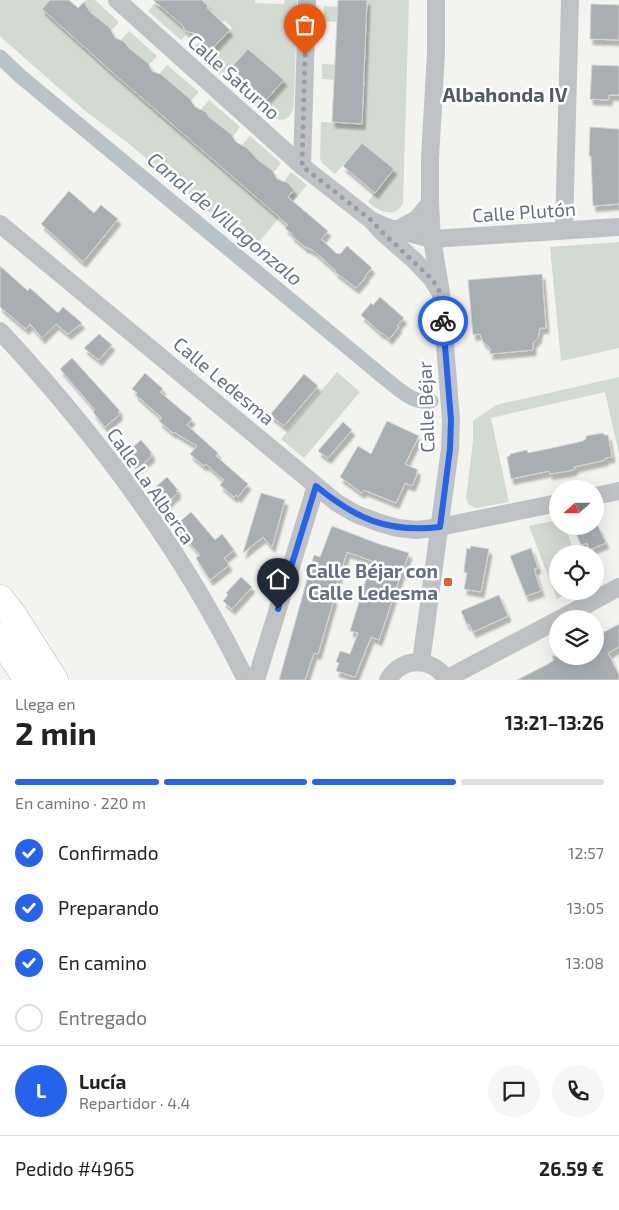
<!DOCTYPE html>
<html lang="es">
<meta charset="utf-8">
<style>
body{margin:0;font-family:"Exo 2",sans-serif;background:#f6f6f6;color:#222;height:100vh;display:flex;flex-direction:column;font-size:19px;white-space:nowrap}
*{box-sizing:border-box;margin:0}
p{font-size:16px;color:#767676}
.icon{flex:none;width:28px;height:28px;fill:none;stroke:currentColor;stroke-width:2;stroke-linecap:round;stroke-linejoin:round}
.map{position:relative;height:680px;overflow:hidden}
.side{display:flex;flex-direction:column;background:#fff;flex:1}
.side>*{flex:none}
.needle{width:32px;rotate:249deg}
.controls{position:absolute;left:549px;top:480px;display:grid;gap:10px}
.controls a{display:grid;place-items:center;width:55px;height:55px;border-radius:50%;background:#fff;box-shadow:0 5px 20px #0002;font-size:25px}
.pin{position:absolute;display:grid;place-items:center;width:42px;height:42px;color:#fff;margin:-51px -21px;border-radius:50% 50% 50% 0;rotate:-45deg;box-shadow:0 0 5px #0007}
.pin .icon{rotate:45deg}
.courier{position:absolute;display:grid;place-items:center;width:50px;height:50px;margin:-25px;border:4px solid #2563eb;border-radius:50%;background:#fff;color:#222;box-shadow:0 1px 6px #0007}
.head em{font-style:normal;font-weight:700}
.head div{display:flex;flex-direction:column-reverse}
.head{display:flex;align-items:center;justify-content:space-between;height:85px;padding:0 15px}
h1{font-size:32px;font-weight:700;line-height:38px}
.bar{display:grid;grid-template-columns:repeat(4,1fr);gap:8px 5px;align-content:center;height:60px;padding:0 15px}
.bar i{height:6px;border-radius:4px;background:#e0e0e0}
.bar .current{background:#2563eb}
.bar p{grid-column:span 4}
.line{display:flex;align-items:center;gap:12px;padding:0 15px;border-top:1px solid #e0e0e0}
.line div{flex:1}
.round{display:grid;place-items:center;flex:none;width:52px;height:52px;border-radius:26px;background:#f6f6f6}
ol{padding:0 15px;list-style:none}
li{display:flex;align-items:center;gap:15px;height:55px}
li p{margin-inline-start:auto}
li .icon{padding:5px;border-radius:50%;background:#2563eb;color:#fff;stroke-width:4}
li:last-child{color:#767676}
li i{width:28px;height:28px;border:2px solid #e0e0e0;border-radius:50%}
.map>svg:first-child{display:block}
.green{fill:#d3dad1}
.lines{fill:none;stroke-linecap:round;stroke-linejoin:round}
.canal{stroke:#b8c2c7;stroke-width:15}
.building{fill:#a9aeb3;stroke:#d4d5d3;filter:url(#shadow)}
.trunk-casing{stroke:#b2b5b8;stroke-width:29}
.minor{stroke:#bfc2c5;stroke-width:18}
.trunk{stroke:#fff;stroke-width:28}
.done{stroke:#979ea6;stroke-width:5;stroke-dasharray:0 9}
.route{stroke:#2563eb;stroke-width:6}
.poi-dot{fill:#d4692f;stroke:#fff;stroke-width:2}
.labels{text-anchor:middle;stroke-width:5;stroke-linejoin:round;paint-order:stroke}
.street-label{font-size:19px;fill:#65707e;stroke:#fff}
.poi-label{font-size:19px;font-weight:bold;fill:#65707e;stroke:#fff;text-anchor:end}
.neighbourhood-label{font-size:20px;font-weight:bold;fill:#525a64;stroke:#fff}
.water-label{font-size:20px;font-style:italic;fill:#657783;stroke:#fff}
</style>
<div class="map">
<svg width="619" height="680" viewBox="0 0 619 680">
<defs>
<filter id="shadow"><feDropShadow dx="3" dy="5.5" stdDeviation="1" flood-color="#0004"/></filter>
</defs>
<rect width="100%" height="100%" fill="#f3f3f0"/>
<g class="green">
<path d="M0,0H50L42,9L71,36L91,14L82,4L86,0H95L119,22L111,31L105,25L81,44L110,71L130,49L121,40L129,31L157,56L149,65L146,61L139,57L120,79L131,89L133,88L140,94L139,96L150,105L169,83L159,74L167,65L199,92L191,101L185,96L162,115L173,125L174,124L180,132L192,141L211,118L201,109L209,100L240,127L233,137L226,131L203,151L249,150L242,145L250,136L281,163L274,172L268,167L244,187L255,197L288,184L284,181L291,172L307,185L253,249L128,143L84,110L4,40L0,36Z"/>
<path d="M175,0L189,32L181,40L148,11L156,2L157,5L165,10Z"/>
<path d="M202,0H255V3L284,4L285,0H297L294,104C288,138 258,108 246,97L253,89L266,100L284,80L248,49L230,69L243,80L236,89L191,50L200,41L201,45L210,51L232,28L225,21L222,22L207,8L208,6Z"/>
<path d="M367,0H409L403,203C394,220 379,211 368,202L375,193L371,151L363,143L335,174L322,163L320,158L321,122L362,124L365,82L322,79V64L364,66L366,24L323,21L324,6L366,8Z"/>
<path d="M619,242V348L561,361L550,247Z"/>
<path d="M337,372L360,392L304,458L281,439Z"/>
<path d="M619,377V454L605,392L491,418L509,502L476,508L469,505L466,498L473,441V421L496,405Z"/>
<path d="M557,520L558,526H565L575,554H558V591H572L557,599L529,526Z"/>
</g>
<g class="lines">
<path class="canal" d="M0,57L20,76L387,380C400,390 413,404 431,401"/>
</g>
<g class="building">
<path d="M50,0H69L78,8L84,2L90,12L110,28L115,38L123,41L130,49L148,63L152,71L162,75L190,99L195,107L206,112L209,117L231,134L236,142L247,148L258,160L272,170L277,179L288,183L294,190L288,197L328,231L321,239L337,254L338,253L340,254L347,246L372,268L365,276L366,277L356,288L335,272L336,271L314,251L306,247V248L291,235L292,234L285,228L288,225L113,73L53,19L42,9Z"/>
<path d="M153,0H202L208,6L207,8L230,30L210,51L205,46H200L198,34L185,31L183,26Z"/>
<path d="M338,0H367L362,124L332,122Z"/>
<path d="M591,4L619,5V40L590,39Z"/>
<path d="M248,49L284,80L266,100L254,91L250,83L238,78L230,69Z"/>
<path d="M592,65L619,66V95H609V100L590,99Z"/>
<path d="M590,127L619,129V204L593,206L591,156H589Z"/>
<path d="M362,143L394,169L375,193L343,166Z"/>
<path d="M69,191L94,213L101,205L118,219L83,262L41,224Z"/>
<path d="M0,266L28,291L30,288L58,313L63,307L82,323L68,334L56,324L42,338L30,324L26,329L0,307Z"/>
<path d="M542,274L546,328H540L538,338L533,343V350L490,354V348L483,342L480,334L473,335L468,280Z"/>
<path d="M380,297L404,318L397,326L399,327L389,339L383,333L382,334L361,315L371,303L373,305Z"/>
<path d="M99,334L112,345L99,360L84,348Z"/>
<path d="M72,358L120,411L118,412L120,414L105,427L93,412L95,410L60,369Z"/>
<path d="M145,373L163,389L160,392L192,419L187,425L218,453L216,456L248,484L238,497L236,495L234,497L220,485L224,480L206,464L204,466L190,454L197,446L174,432L173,433L159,421L162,418L135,394L137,393L132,389Z"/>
<path d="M304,374L318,386L284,426L270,415Z"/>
<path d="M387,421L419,436L405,464L418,470L416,473L417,474L412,486L405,483L396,503L364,490L362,493L340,477L358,446L371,454Z"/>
<path d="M343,422L352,430L328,458L318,451Z"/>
<path d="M603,433L604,435H608L612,457L605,458V460L574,467L575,469L568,471L550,474L549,471L511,479L507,457L510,456V454L527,450L528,453L557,447L583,441L586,439V436Z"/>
<path d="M141,440L152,453L150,454L152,456L137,469L125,454Z"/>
<path d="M167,477L178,490L176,491L178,493L163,506L151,491Z"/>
<path d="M261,493L285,500L272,547L263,537L243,553Z"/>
<path d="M191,512L215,540L222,534L234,550L224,558L229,565L210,580L196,558L200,555L175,526Z"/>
<path d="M332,526L379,544L409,553L403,571H402L379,640L371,637L355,677L336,671L339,663L336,662L340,651L350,654L358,633L350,631L372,561L347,552L332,598L334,599L318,654L314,653L305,680H279L314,555L320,557Z"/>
<path d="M573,526H598L606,543L589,550L587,543L581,545Z"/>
<path d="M471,546L489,549L481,592L464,589L467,573L464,572L465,562L467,548L470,549Z"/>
<path d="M531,548L538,568L534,569L541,591L526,596L510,556Z"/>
<path d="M241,577L252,587L232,609L223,601L228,595L226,593Z"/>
<path d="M499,595L508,616L473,632L469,624L467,625L461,611Z"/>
<path d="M619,624V647L608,653L619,675V680H517L548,664L554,660L552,656H595V637Z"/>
</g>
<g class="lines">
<defs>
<g id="trunk">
<path d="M0,599L13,616L54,680"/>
<path d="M0,637L28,680"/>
</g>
</defs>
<use href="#trunk" class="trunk-casing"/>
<g class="minor">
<path d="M117,0L302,166L371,220L382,232L414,260L432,279L440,292"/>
<path d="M302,166L307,0"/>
<path d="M375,222L389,228L432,239L619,227"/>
<path d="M0,224L337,503L356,514L380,523L398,528L417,530L440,527L558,503"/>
<path d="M397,230L417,219L430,203"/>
<path d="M564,230L570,0"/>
<path d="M0,331C97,435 184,552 246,680"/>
<path d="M595,496L619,491"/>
<path d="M560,619L619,587"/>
<path d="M421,662L450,449L451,420L441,293L432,239L430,203V158L436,53V0"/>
<path d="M446,679L558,620"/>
<path d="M256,680L316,486"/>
<path d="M388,680C402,656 433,657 447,680"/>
</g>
<use href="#trunk" class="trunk"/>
</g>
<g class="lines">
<path class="done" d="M305,55L302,166L371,220L382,232L432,279L440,292L443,321"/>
<path class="route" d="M278,609L316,486C356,519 388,533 440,527L450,449L451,420L443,321"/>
</g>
<rect class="poi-dot" x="443" y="577" width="10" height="10" rx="2.5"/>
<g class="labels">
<g class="street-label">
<text transform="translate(234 77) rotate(42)" y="7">Calle Saturno</text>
<text transform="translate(524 212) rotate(-4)" y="7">Calle Plutón</text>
<text transform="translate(224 381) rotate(40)" y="7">Calle Ledesma</text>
<text transform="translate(426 407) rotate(-92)" y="7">Calle Béjar</text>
<text transform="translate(151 486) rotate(55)" y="7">Calle La Alberca</text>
</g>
<g class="poi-label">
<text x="438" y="578">Calle Béjar con<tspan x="438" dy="22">Calle Ledesma</tspan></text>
</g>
<g class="neighbourhood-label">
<text x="505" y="102">Albahonda IV</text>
</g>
<g class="water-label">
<text transform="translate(225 219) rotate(40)" y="7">Canal de Villagonzalo</text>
</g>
</g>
</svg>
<div class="controls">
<a><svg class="needle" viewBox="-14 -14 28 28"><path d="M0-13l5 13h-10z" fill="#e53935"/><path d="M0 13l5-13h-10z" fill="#767676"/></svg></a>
<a><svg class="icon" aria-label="locate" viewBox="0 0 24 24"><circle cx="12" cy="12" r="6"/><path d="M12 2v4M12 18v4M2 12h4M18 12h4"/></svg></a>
<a><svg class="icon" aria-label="layers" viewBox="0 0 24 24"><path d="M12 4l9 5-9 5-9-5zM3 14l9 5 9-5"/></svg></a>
</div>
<div class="pin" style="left:305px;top:55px;background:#ea580c"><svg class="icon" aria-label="bag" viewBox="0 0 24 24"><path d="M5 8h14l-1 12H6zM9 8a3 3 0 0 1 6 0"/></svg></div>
<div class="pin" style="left:278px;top:609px;background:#1f2937"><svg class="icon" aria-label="home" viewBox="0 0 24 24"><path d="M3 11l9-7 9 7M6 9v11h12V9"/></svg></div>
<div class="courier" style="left:443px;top:321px"><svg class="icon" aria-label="bike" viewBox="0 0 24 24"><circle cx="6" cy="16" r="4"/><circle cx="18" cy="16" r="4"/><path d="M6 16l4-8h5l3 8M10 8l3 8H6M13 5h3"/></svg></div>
</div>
<section class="side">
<div class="head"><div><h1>2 min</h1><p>Llega en</p></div><em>13:21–13:26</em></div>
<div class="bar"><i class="current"></i><i class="current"></i><i class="current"></i><i></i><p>En camino · 220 m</p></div>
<ol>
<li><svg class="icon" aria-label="check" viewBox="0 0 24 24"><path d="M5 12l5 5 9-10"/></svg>Confirmado<p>12:57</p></li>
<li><svg class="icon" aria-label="check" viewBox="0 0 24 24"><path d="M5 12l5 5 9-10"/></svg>Preparando<p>13:05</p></li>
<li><svg class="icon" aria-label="check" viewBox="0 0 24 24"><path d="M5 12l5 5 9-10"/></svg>En camino<p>13:08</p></li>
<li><i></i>Entregado</li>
</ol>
<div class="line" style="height:90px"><b class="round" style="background:#2563eb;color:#fff">L</b><div><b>Lucía</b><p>Repartidor · 4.4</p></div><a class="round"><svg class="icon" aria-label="chat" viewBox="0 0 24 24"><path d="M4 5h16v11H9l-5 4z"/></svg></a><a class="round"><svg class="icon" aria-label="phone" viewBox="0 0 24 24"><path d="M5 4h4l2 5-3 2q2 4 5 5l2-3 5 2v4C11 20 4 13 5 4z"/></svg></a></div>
<div class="line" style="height:65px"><div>Pedido #4965</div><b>26.59 €</b></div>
</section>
